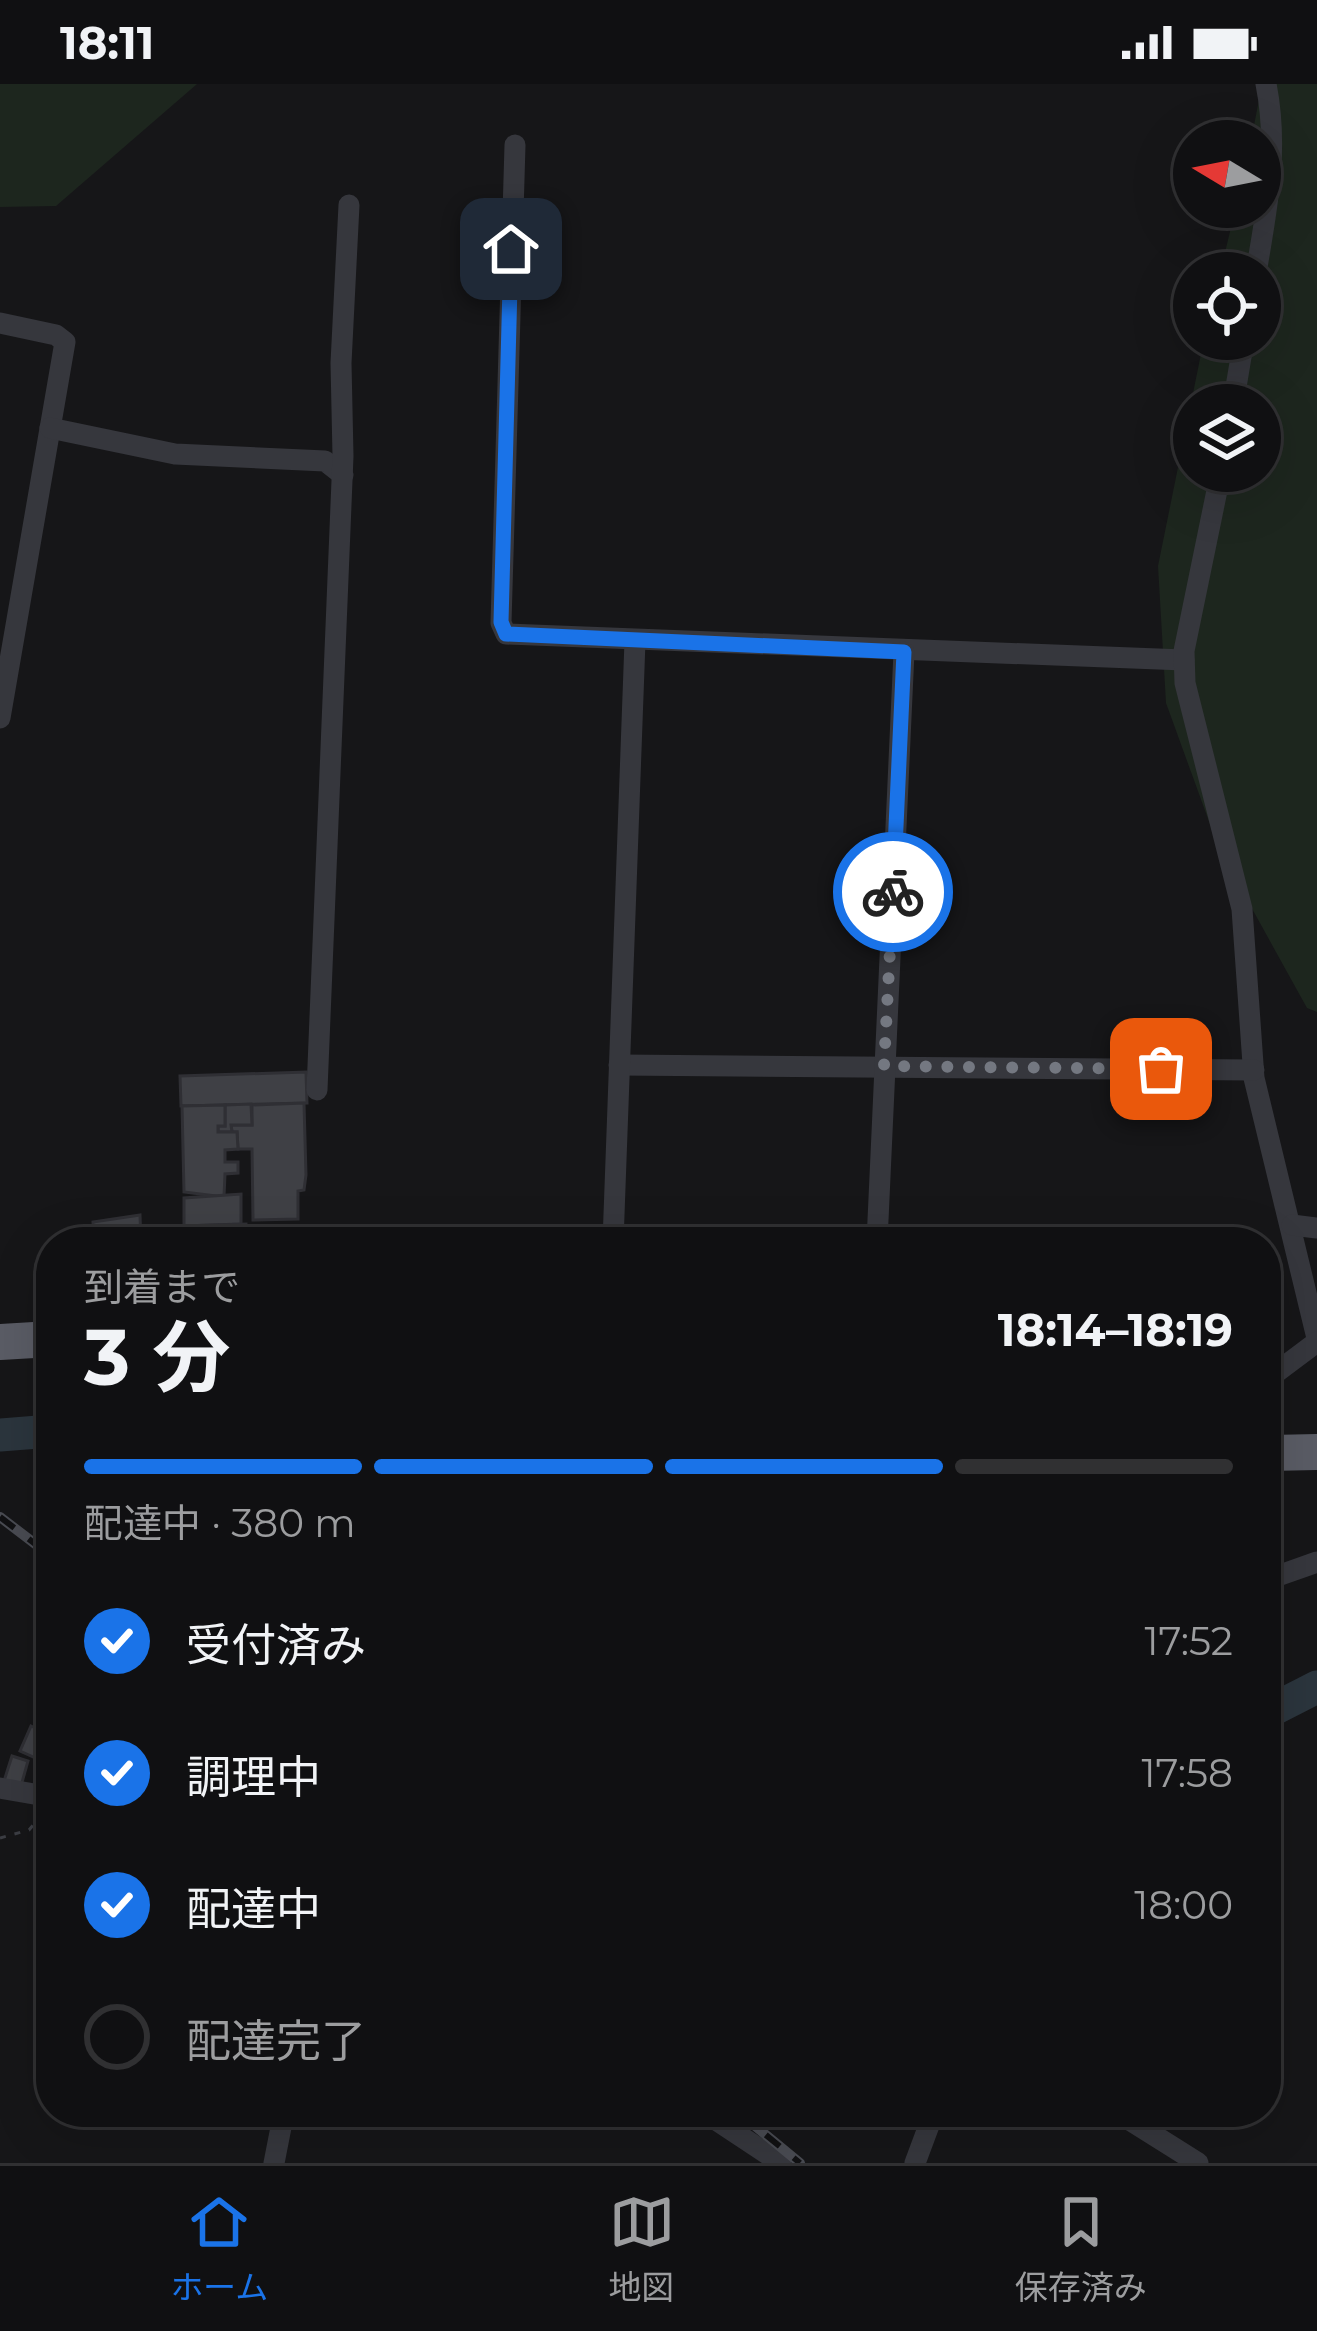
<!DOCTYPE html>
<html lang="ja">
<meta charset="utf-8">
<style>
body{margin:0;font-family:Montserrat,"Noto Sans JP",sans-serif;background:#1e1e20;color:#f1f3f6;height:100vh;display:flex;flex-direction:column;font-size:45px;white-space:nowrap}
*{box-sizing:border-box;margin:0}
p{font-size:39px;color:#9c9d9f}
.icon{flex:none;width:66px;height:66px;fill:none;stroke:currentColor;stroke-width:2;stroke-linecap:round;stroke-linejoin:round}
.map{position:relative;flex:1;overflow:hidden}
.panel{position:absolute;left:36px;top:1143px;width:1245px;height:900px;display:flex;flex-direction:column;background:#101012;border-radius:48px;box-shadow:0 12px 48px #0002,0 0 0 3px #303032}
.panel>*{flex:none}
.needle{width:78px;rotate:280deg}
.tools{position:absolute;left:1173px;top:36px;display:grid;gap:24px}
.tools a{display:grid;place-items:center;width:108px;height:108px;border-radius:50%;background:#101012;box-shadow:0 12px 48px #0002,0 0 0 3px #303032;font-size:60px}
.pin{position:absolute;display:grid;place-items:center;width:102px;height:102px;color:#fff;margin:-51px;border-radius:24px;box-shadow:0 6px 18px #0006}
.courier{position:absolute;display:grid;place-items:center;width:120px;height:120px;margin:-60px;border:9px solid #1a73e8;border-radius:50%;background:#fff;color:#222;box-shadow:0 3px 15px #0007}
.head em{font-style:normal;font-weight:700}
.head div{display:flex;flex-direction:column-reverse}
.head{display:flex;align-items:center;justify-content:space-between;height:204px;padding:0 48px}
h1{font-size:78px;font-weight:700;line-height:90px}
.bar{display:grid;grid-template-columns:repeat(4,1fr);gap:18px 12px;align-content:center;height:144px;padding:0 48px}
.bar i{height:15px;border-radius:9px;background:#303032}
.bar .on{background:#1a73e8}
.bar p{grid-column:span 4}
ol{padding:0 48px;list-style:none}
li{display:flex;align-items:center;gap:36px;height:132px}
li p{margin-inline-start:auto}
li .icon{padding:12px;border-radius:50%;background:#1a73e8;color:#fff;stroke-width:4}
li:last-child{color:#9c9d9f}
li i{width:66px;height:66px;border:6px solid #303032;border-radius:50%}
.status{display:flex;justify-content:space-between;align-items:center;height:84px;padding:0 60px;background:#101012;direction:ltr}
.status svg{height:33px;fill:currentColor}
.dock{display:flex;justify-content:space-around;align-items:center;height:168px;border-top:3px solid #303032;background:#101012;font-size:33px;color:#9c9d9f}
.dock a{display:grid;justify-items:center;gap:6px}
.dock .on{color:#1a73e8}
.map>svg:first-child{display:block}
.green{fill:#1d261e;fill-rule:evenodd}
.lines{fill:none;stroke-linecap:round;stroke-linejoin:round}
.river{stroke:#2b353d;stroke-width:33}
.building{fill:#3f4045;stroke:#2f2f34;stroke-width:3}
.path{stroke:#3c3e44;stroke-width:3;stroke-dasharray:6 9;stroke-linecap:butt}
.minor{stroke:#36373d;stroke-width:21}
.trunk{stroke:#5a5c65;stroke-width:36}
.rail-casing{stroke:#494b52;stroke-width:10}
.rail{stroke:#111113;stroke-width:6;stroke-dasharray:18;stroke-linecap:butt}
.done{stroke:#747881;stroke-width:12;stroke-dasharray:0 21.6}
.route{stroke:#1a73e8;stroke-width:15}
</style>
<div class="status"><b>18:11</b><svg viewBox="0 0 49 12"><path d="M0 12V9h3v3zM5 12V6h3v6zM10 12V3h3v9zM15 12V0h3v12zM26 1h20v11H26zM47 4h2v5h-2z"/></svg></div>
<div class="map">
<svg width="1317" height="2079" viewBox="0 0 1317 2079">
<rect width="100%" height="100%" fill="#161618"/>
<g class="green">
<path d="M0,0H197L56,122L0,123Z"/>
<path d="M1262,0H1317V928L1307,924L1219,765L1166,619L1158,482L1204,255H1260V189H1220L1236,123H1260V57H1251ZM1194,321H1260V387H1194Z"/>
</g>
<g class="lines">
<g class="river">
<path d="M0,1351L51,1347"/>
<path d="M1266,1629L1317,1603"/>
</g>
</g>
<g class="building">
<path d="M306,988L307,1019L181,1022L180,992Z"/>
<path d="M304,1019L306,1091L304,1106L298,1107V1135L253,1136L252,1065H238L237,1048H232L231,1041H252V1021Z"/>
<path d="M251,1020L252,1041H231L232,1048H218V1042H225V1021Z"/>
<path d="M225,1021V1042H218V1048H237L238,1065L225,1066V1078H238V1089L225,1090L224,1113L184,1108L182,1022Z"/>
<path d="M241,1110V1140L184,1142V1114Z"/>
<path d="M140,1131L141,1158H94L93,1138Z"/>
<path d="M246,1140L247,1158H185L184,1142Z"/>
<path d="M31,1642L51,1651L40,1676L20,1667Z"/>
<path d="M12,1672L28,1677L21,1702L4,1697Z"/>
</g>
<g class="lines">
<path class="path" d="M0,1754L29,1746L39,1734"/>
<g class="minor">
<path d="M515,61L501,539L506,550L1184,576"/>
<path d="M1256,189C1267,124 1279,65 1266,0"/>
<path d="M0,239L56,251L65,258L0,634"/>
<path d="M1233,321L1244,255"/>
<path d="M50,344L175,370L325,377L343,391"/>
<path d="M1221,387L1184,567L1185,599L1242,825L1254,994L1317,1254"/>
<path d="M619,981L1254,986"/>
<path d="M317,1006L343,372L341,279L349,121"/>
<path d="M1292,1141L1317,1144"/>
<path d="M613,1158L635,557"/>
<path d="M877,1158L904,568"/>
<path d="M1266,1296L1317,1258"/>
<path d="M1266,1496L1317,1478"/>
<path d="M0,1704L51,1713"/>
<path d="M704,2028L781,2079"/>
<path d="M1117,2028L1198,2079"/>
<path d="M274,2079L284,2028"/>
<path d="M915,2079L934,2028"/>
</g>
<g class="trunk">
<path d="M0,1258L51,1255"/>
<path d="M1266,1369L1317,1368"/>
</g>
<defs>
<g id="rail">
<path d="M0,1433L51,1472"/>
<path d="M738,2028L800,2079"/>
</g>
</defs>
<use href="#rail" class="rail-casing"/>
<use href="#rail" class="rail"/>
</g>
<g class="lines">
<path class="done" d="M893,808L884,982L1161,985"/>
<path class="route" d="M511,165L501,538L506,550L904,568L893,808"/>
</g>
</svg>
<div class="tools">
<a><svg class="needle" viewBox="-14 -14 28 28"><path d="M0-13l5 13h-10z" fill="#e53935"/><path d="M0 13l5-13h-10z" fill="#9c9d9f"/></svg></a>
<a><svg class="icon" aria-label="locate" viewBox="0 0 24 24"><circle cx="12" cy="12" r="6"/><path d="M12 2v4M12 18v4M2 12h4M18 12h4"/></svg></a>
<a><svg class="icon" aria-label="layers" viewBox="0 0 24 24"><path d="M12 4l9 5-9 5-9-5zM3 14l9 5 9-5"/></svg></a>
</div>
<div class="pin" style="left:1161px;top:985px;background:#ea580c"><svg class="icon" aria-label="bag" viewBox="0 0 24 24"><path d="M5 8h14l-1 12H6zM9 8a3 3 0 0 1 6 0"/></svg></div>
<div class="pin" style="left:511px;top:165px;background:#1f2937"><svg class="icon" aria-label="home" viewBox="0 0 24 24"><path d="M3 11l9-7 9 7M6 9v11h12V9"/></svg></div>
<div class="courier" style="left:893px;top:808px"><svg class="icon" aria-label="bike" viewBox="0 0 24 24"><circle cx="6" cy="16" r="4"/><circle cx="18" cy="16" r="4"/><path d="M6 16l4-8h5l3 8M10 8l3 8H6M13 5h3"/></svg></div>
<section class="panel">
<div class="head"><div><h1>3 分</h1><p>到着まで</p></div><em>18:14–18:19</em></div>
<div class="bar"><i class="on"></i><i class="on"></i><i class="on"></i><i></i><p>配達中 · 380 m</p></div>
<ol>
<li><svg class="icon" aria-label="check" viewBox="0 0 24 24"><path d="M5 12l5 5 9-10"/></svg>受付済み<p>17:52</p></li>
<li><svg class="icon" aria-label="check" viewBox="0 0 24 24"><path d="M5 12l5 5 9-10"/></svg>調理中<p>17:58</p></li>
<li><svg class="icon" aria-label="check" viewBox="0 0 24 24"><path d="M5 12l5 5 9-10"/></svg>配達中<p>18:00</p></li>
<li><i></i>配達完了</li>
</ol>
</section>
</div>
<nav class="dock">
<a class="on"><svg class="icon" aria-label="home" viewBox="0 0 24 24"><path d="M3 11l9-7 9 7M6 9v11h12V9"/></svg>ホーム</a>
<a><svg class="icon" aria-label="map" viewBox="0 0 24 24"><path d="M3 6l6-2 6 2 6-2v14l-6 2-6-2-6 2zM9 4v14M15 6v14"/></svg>地図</a>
<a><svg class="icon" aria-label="saved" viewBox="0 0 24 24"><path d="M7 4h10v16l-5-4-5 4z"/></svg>保存済み</a>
</nav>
